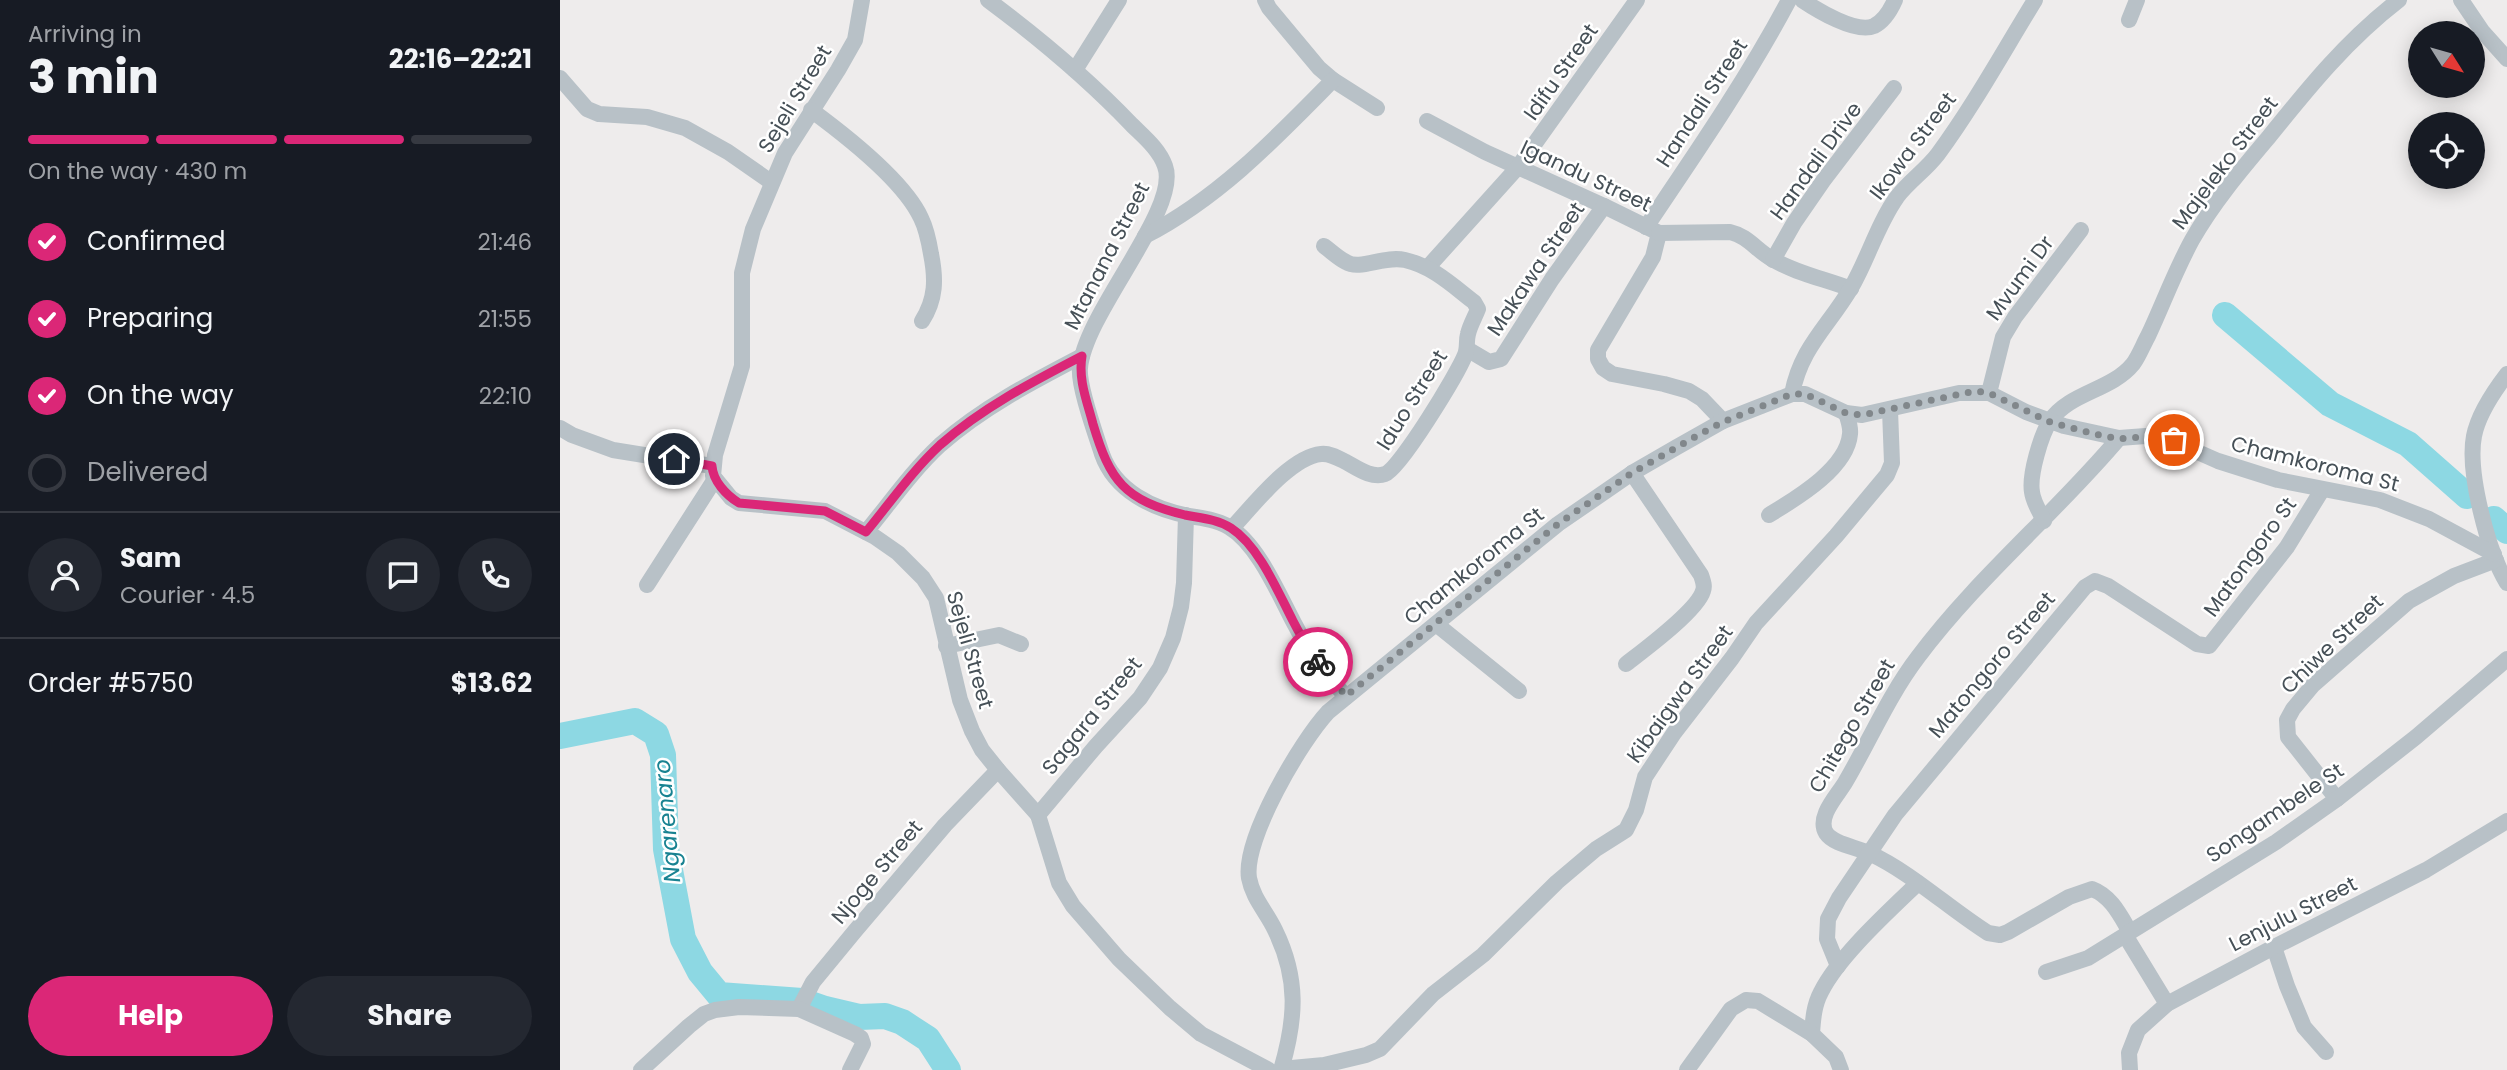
<!DOCTYPE html>
<meta charset="utf-8">
<style>
body{margin:0;font-family:Poppins,sans-serif;background:#242831;color:#f1f3f6;height:100vh;display:flex;flex-direction:column;font-size:26px;white-space:nowrap}
*{box-sizing:border-box;margin:0}
p{font-size:23px;color:#9ea1a6}
.icon{flex:none;width:38px;height:38px;fill:none;stroke:currentColor;stroke-width:2;stroke-linecap:round;stroke-linejoin:round}
.map{position:relative;flex:1;overflow:hidden}
.details{display:flex;flex-direction:column;background:#171b24;width:560px}
.details>*{flex:none}
.needle{width:46px;rotate:127deg}
.tools{position:absolute;left:1848px;top:21px;display:grid;gap:14px}
.tools a{display:grid;place-items:center;width:77px;height:77px;border-radius:50%;background:#171b24;box-shadow:0 4px 18px #0003;font-size:35px}
.pin{position:absolute;display:grid;place-items:center;width:60px;height:60px;color:#fff;margin:-30px;border:4px solid #fff;border-radius:50%;box-shadow:0 2px 7px #0007}
.courier{position:absolute;display:grid;place-items:center;width:70px;height:70px;margin:-35px;border:5px solid #db2777;border-radius:50%;background:#fff;color:#222;box-shadow:0 2px 9px #0007}
.head em{font-style:normal;font-weight:700}
.head div{display:flex;flex-direction:column-reverse}
.head{display:flex;align-items:center;justify-content:space-between;height:119px;padding:0 28px}
h1{font-size:46px;font-weight:700;line-height:52px}
.bar{display:grid;grid-template-columns:repeat(4,1fr);gap:10px 7px;align-content:center;height:84px;padding:0 28px}
.bar i{height:9px;border-radius:5px;background:#363941}
.bar .selected{background:#db2777}
.bar p{grid-column:span 4}
.line{display:flex;align-items:center;gap:18px;padding:0 28px;border-top:2px solid #363941}
.line div{flex:1}
.round{display:grid;place-items:center;flex:none;width:74px;height:74px;border-radius:37px;background:#242831}
ol{padding:0 28px;list-style:none}
li{display:flex;align-items:center;gap:21px;height:77px}
li p{margin-inline-start:auto}
li .icon{padding:7px;border-radius:50%;background:#db2777;color:#fff;stroke-width:4}
li:last-child{color:#9ea1a6}
li i{width:38px;height:38px;border:4px solid #363941;border-radius:50%}
.button{display:flex;gap:14px;margin-top:auto;padding:14px 28px}
.button a{flex:1;height:80px;border-radius:42px;background:#db2777;color:#fff;font-size:28px;font-weight:700;line-height:80px;text-align:center}
.button a+a{background:#242831;color:#f1f3f6}
main{display:flex;flex:1;min-height:0}
.map>svg:first-child{display:block}
.lines{fill:none;stroke-linecap:round;stroke-linejoin:round}
.river{stroke:#8dd8e3;stroke-width:26}
.minor{stroke:#b8c1c7;stroke-width:16}
.done{stroke:#81878b;stroke-width:7;stroke-dasharray:0 12.6}
.route{stroke:#db2777;stroke-width:9}
.labels{text-anchor:middle;stroke-width:5;stroke-linejoin:round;paint-order:stroke}
.street-label{font-size:21px;fill:#465057;stroke:#fff}
.water-label{font-size:23px;font-style:italic;fill:#188291;stroke:#fff}
</style>
<main>
<section class="details">
<div class="head"><div><h1>3 min</h1><p>Arriving in</p></div><em>22:16–22:21</em></div>
<div class="bar"><i class="selected"></i><i class="selected"></i><i class="selected"></i><i></i><p>On the way · 430 m</p></div>
<ol>
<li><svg class="icon" aria-label="check" viewBox="0 0 24 24"><path d="M5 12l5 5 9-10"/></svg>Confirmed<p>21:46</p></li>
<li><svg class="icon" aria-label="check" viewBox="0 0 24 24"><path d="M5 12l5 5 9-10"/></svg>Preparing<p>21:55</p></li>
<li><svg class="icon" aria-label="check" viewBox="0 0 24 24"><path d="M5 12l5 5 9-10"/></svg>On the way<p>22:10</p></li>
<li><i></i>Delivered</li>
</ol>
<div class="line" style="height:126px"><a class="round"><svg class="icon" aria-label="person" viewBox="0 0 24 24"><circle cx="12" cy="8" r="4"/><path d="M4 21q1-7 8-7t8 7"/></svg></a><div><b>Sam</b><p>Courier · 4.5</p></div><a class="round"><svg class="icon" aria-label="chat" viewBox="0 0 24 24"><path d="M4 5h16v11H9l-5 4z"/></svg></a><a class="round"><svg class="icon" aria-label="phone" viewBox="0 0 24 24"><path d="M5 4h4l2 5-3 2q2 4 5 5l2-3 5 2v4C11 20 4 13 5 4z"/></svg></a></div>
<div class="line" style="height:91px"><div>Order #5750</div><b>$13.62</b></div>
<div class="button"><a>Help</a><a>Share</a></div>
</section>
<div class="map">
<svg width="1947" height="1070" viewBox="0 0 1947 1070">
<rect width="100%" height="100%" fill="#eeecec"/>
<g class="lines">
<g class="river">
<path d="M1665,315L1770,404L1848,444L1907,496"/>
<path d="M1934,519L1947,531"/>
<path d="M0,736L75,721L96,734L103,755L106,849L123,939L140,972L159,995L242,1001L265,1009L299,1017L325,1016L342,1022L368,1039L388,1070"/>
</g>
<g class="minor">
<path d="M302,0L295,40L278,70L225,153L193,229L182,273V366L155,455L153,476L171,498L179,503L265,511L315,537L338,553L363,578L376,598L400,700L412,731L422,750L438,770L478,815L499,883L513,906L559,959L610,1008L641,1034L709,1070"/>
<path d="M428,0C479,38 528,79 572,125C584,137 599,149 605,166C621,209 525,312 520,368C518,386 536,435 542,454C555,491 593,509 629,516C643,518 657,520 669,527C698,544 719,595 734,623C748,650 766,674 786,697"/>
<path d="M705,0L709,8L759,68L773,80L817,108"/>
<path d="M1242,0C1257,10 1296,34 1314,26C1324,21 1331,9 1335,0"/>
<path d="M1901,0L1922,31L1947,59"/>
<path d="M1569,20L1577,0"/>
<path d="M515,70L559,0"/>
<path d="M0,78L27,109L39,114L87,117L125,128L168,152L211,182"/>
<path d="M251,110C285,135 344,181 361,218C367,230 369,242 371,254C376,279 376,299 362,321"/>
<path d="M867,121L925,152L1044,206L1099,233L1093,257L1038,350V359L1043,368L1052,374L1104,384L1129,391L1142,399L1163,421"/>
<path d="M1086,227C1136,153 1187,79 1229,0"/>
<path d="M1099,233L1170,232C1188,236 1196,250 1212,259C1235,273 1265,279 1291,289"/>
<path d="M585,236C659,198 716,138 773,80"/>
<path d="M1213,260L1234,223L1263,181L1334,88"/>
<path d="M868,267L958,167L1077,0"/>
<path d="M907,349L929,362L941,359L992,279L1044,206"/>
<path d="M1947,374C1934,391 1918,415 1914,436C1907,472 1928,552 1947,583"/>
<path d="M1429,393L1443,337L1455,317L1521,230"/>
<path d="M1232,394C1241,347 1268,327 1291,288C1308,259 1317,225 1337,197C1349,181 1366,170 1378,154C1414,105 1443,52 1475,0"/>
<path d="M0,428L12,435L53,450L152,466"/>
<path d="M1559,438C1495,514 1417,578 1358,657C1329,695 1310,740 1286,781C1279,794 1256,816 1266,833C1274,845 1297,847 1309,853C1352,873 1387,907 1428,933L1440,935L1448,932L1509,897L1532,889C1551,896 1560,915 1570,932"/>
<path d="M1209,515C1235,499 1287,469 1290,434C1291,427 1288,420 1286,413"/>
<path d="M1484,521C1480,512 1473,502 1472,492C1469,475 1481,435 1490,421C1510,392 1551,391 1573,364C1579,356 1583,345 1588,336C1603,304 1615,271 1632,240C1653,203 1681,170 1708,138C1749,87 1787,40 1839,0"/>
<path d="M672,528C692,507 730,457 761,454C770,453 778,458 786,462C797,468 812,479 825,474C840,469 898,373 905,355C908,348 906,341 908,334C910,325 915,317 918,309L914,302C892,285 872,266 845,260C824,255 800,271 786,262C778,258 771,251 764,246"/>
<path d="M306,532C330,503 352,471 380,445C422,408 472,382 522,356"/>
<path d="M87,585L155,479"/>
<path d="M876,624L959,691"/>
<path d="M386,646L439,635L461,644"/>
<path d="M1066,664C1084,650 1137,611 1143,591C1145,586 1143,581 1141,575L1072,473"/>
<path d="M1777,799L1728,737L1727,720L1733,709L1753,685L1849,601L1894,576L1936,560"/>
<path d="M478,815L536,746L580,698L600,668L613,638L621,607L624,583L626,515"/>
<path d="M1565,935L1607,1004"/>
<path d="M1714,947L1727,986L1744,1027L1766,1052"/>
<path d="M1278,966L1267,939L1268,919L1279,898L1335,815L1525,587L1535,581L1548,586L1637,644L1649,646L1727,547L1762,490"/>
<path d="M1486,972L1528,958L1716,842L1777,799L1856,737L1947,659"/>
<path d="M239,1009L253,982L295,931L385,825L438,770"/>
<path d="M1252,1034C1253,1019 1254,1005 1261,992C1279,956 1329,911 1358,883"/>
<path d="M721,1069L764,1065L806,1055L820,1049L873,994L923,955L997,882L1036,849L1066,830L1076,810L1085,777L1114,733L1172,658L1196,623L1276,536L1327,475L1332,463L1330,410"/>
<path d="M81,1070L129,1026L144,1014L155,1010L179,1007L239,1009L295,1034L301,1038L303,1044L290,1070"/>
<path d="M721,1070C736,1019 739,979 715,930C706,911 693,899 689,878C683,839 741,741 768,712L998,524L1072,473L1117,447L1163,421L1232,394H1245L1286,413L1302,415L1399,393H1429L1466,412L1504,426L1559,438L1599,435L1658,461L1718,480L1820,500L1869,519L1934,554"/>
<path d="M1127,1070L1171,1009L1186,1000L1198,1001L1252,1034L1276,1057L1281,1070"/>
<path d="M1570,1070L1569,1053L1578,1030L1607,1004L1714,947L1866,870L1947,821"/>
</g>
</g>
<g class="lines">
<path class="done" d="M758,662L786,696L998,524L1072,473L1140,434L1163,422L1232,394H1245L1286,413L1302,415L1415,391L1429,393L1490,422L1535,434L1559,439L1600,435L1614,440"/>
<path class="route" d="M114,459L152,466C153,481 166,495 179,503L265,511L306,532C330,503 352,471 380,445C422,408 472,382 522,356C518,380 527,401 533,424C550,481 564,500 625,515C640,518 657,519 671,528C699,546 718,592 733,621C740,635 749,649 758,662"/>
</g>
<g class="labels">
<g class="street-label">
<text transform="translate(1001 72) rotate(-55)" y="7">Idifu Street</text>
<text transform="translate(235 99) rotate(-59)" y="7">Sejeli Street</text>
<text transform="translate(1142 103) rotate(-57)" y="7">Handali Street</text>
<text transform="translate(1353 146) rotate(-53)" y="7">Ikowa Street</text>
<text transform="translate(1256 161) rotate(-54)" y="7">Handali Drive</text>
<text transform="translate(1665 163) rotate(-53)" y="7">Majeleko Street</text>
<text transform="translate(1026 176) rotate(25)" y="7">Igandu Street</text>
<text transform="translate(547 256) rotate(-63)" y="7">Mtanana Street</text>
<text transform="translate(976 269) rotate(-56)" y="7">Makawa Street</text>
<text transform="translate(1460 278) rotate(-54)" y="7">Mvumi Dr</text>
<text transform="translate(852 400) rotate(-58)" y="7">Iduo Street</text>
<text transform="translate(1755 464) rotate(14)" y="7">Chamkoroma St</text>
<text transform="translate(1690 557) rotate(-54)" y="7">Matongoro St</text>
<text transform="translate(914 566) rotate(-39)" y="7">Chamkoroma St</text>
<text transform="translate(1772 644) rotate(-44)" y="7">Chiwe Street</text>
<text transform="translate(410 650) rotate(74)" y="7">Sejeli Street</text>
<text transform="translate(1432 665) rotate(-50)" y="7">Matongoro Street</text>
<text transform="translate(1120 694) rotate(-54)" y="7">Kibaigwa Street</text>
<text transform="translate(532 716) rotate(-51)" y="7">Sagara Street</text>
<text transform="translate(1292 726) rotate(-60)" y="7">Chitego Street</text>
<text transform="translate(1715 813) rotate(-34)" y="7">Songambele St</text>
<text transform="translate(317 872) rotate(-50)" y="7">Njoge Street</text>
<text transform="translate(1733 914) rotate(-27)" y="7">Lenjulu Street</text>
</g>
<g class="water-label">
<text transform="translate(107 821) rotate(-95)" y="8">Ngarenaro</text>
</g>
</g>
</svg>
<div class="tools">
<a><svg class="needle" viewBox="-14 -14 28 28"><path d="M0-13l5 13h-10z" fill="#e53935"/><path d="M0 13l5-13h-10z" fill="#9ea1a6"/></svg></a>
<a><svg class="icon" aria-label="locate" viewBox="0 0 24 24"><circle cx="12" cy="12" r="6"/><path d="M12 2v4M12 18v4M2 12h4M18 12h4"/></svg></a>
</div>
<div class="pin" style="left:1614px;top:440px;background:#ea580c"><svg class="icon" aria-label="bag" viewBox="0 0 24 24"><path d="M5 8h14l-1 12H6zM9 8a3 3 0 0 1 6 0"/></svg></div>
<div class="pin" style="left:114px;top:459px;background:#1f2937"><svg class="icon" aria-label="home" viewBox="0 0 24 24"><path d="M3 11l9-7 9 7M6 9v11h12V9"/></svg></div>
<div class="courier" style="left:758px;top:662px"><svg class="icon" aria-label="bike" viewBox="0 0 24 24"><circle cx="6" cy="16" r="4"/><circle cx="18" cy="16" r="4"/><path d="M6 16l4-8h5l3 8M10 8l3 8H6M13 5h3"/></svg></div>
</div>
</main>
